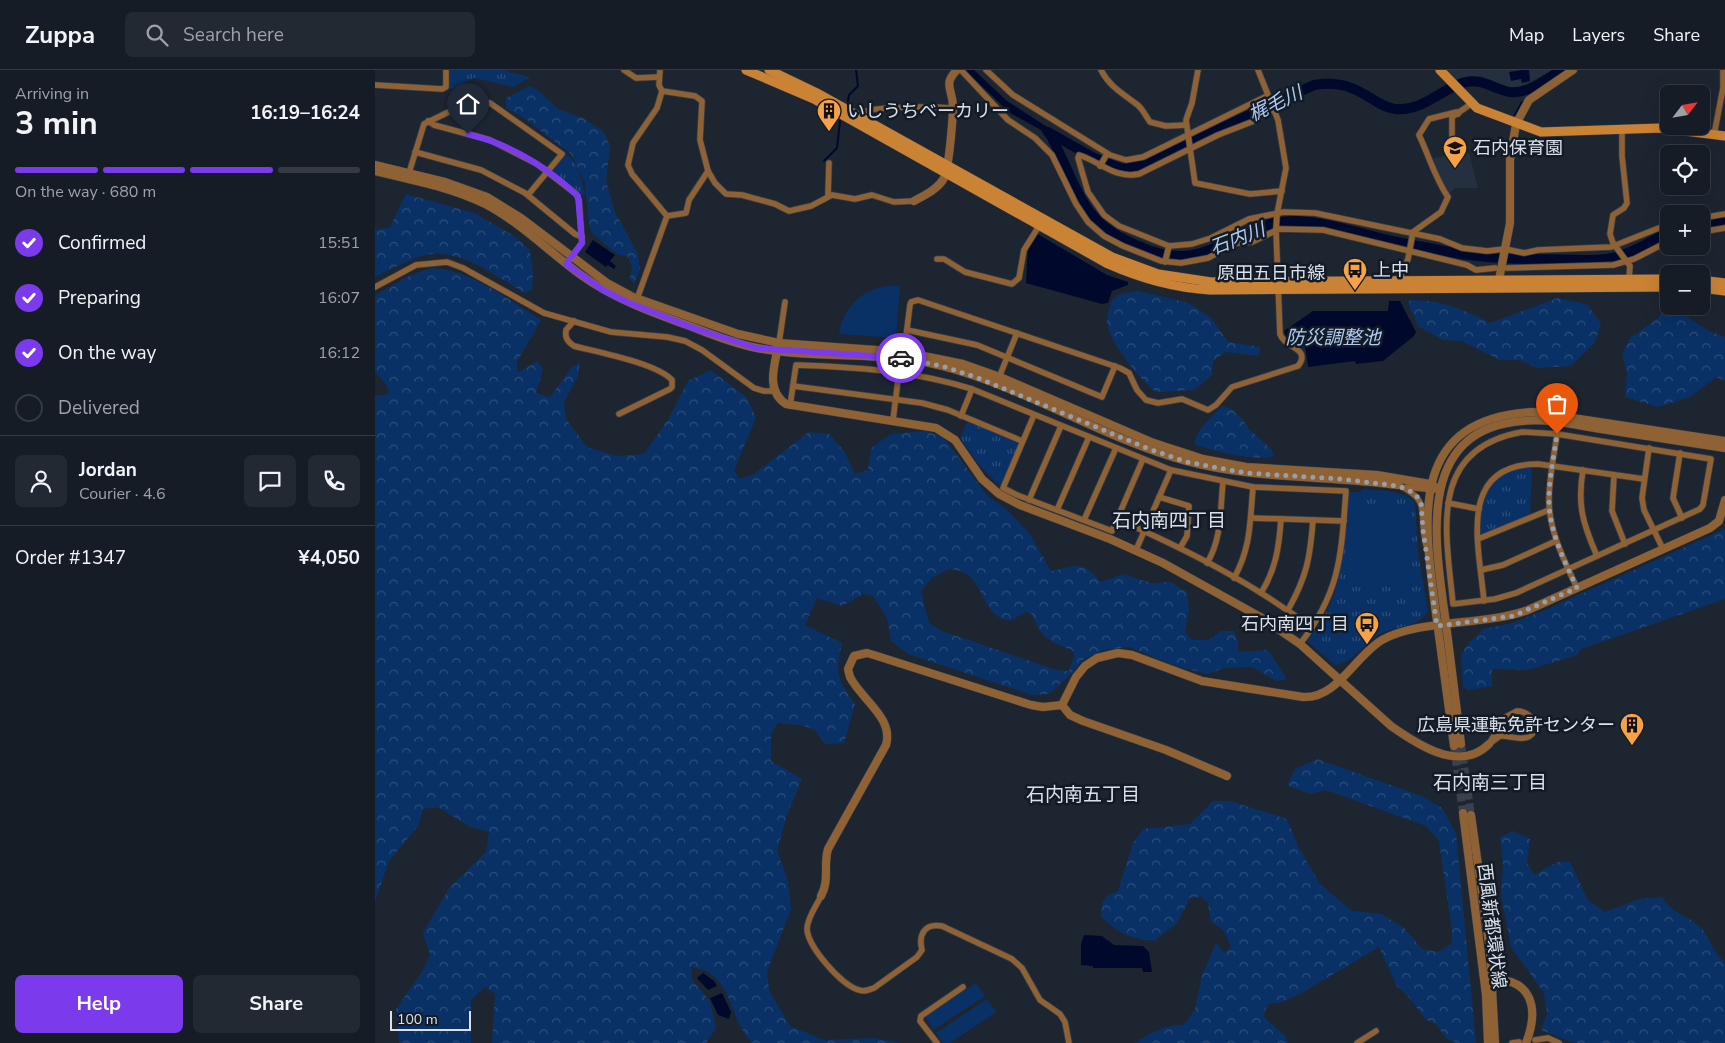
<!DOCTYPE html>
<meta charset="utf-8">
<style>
body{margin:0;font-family:"Nunito Sans","Noto Sans JP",sans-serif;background:#232932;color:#f1f3f6;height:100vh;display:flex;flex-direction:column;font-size:19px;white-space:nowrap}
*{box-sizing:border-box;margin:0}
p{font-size:16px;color:#9ea1a7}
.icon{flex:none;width:28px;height:28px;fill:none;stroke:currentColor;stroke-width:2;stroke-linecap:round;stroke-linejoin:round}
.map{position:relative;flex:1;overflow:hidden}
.drawer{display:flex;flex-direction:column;background:#161c25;width:375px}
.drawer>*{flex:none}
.needle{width:32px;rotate:59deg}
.controls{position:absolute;left:1285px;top:15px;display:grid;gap:10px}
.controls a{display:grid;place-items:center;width:50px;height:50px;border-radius:8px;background:#161c25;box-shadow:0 5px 20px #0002,0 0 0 1px #353a42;font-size:25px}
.scale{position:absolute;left:15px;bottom:12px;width:81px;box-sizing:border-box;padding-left:5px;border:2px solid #dbe1e9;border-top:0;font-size:14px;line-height:18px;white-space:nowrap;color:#dbe1e9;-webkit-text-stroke:4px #131b27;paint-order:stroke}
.pin{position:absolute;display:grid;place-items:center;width:42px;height:42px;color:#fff;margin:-51px -21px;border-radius:50% 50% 50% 0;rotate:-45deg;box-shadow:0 0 5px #0007}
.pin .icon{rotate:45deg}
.courier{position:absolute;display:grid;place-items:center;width:50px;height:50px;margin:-25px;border:4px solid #7c3aed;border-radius:50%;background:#fff;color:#222;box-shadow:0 1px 6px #0007}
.overview em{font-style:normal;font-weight:700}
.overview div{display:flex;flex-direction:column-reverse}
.overview{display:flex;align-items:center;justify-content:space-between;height:85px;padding:0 15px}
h1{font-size:32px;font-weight:700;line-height:38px}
.bar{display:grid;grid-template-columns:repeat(4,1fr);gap:8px 5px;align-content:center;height:60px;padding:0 15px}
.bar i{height:6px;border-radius:4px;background:#353a42}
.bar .on{background:#7c3aed}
.bar p{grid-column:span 4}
.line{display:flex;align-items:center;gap:12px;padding:0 15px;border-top:1px solid #353a42}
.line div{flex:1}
.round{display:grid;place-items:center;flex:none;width:52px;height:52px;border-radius:8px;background:#232932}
ol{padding:0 15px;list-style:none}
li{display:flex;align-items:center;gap:15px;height:55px}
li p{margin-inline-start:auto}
li .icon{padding:5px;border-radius:50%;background:#7c3aed;color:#fff;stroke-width:4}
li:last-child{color:#9ea1a7}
li i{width:28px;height:28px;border:2px solid #353a42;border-radius:50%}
.cta{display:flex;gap:10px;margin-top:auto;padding:10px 15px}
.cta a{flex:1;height:58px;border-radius:8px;background:#7c3aed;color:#fff;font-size:20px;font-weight:700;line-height:58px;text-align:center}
.cta a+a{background:#232932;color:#f1f3f6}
header{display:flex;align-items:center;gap:30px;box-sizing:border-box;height:70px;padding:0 25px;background:#161c25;border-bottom:1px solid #353a42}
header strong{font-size:24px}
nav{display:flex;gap:28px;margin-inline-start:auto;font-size:18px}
.search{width:350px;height:45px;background:#232932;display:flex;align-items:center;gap:12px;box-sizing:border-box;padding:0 18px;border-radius:8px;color:#9ea1a7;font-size:19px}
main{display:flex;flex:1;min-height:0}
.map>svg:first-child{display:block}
.built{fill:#24303f}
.grass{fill:url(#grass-tufts)}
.forest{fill:url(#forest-crowns);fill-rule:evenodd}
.pitch{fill:#093165}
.water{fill:#00092c}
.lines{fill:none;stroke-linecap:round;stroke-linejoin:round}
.stream{stroke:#00092c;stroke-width:2}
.river{stroke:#00092c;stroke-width:10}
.tertiary-tunnel{stroke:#3a414d;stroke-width:8;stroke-dasharray:8 4;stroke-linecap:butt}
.minor-casing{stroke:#383f4b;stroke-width:7}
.tertiary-casing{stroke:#383f4b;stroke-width:9}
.secondary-casing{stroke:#383f4b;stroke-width:10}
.minor{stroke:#8e6234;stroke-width:5.5}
.tertiary{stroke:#8e6234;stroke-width:8}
.secondary{stroke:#ca8334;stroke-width:9}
.done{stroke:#989fa9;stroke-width:5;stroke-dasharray:0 9}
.route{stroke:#7c3aed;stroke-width:6}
.labels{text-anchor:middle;stroke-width:5;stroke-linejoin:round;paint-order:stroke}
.poi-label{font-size:18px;fill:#dbe1e9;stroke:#131b27;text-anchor:start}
.street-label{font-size:18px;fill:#dbe1e9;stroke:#131b27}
.water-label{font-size:19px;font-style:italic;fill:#b0cbf2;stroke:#131b27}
.neighbourhood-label{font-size:19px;fill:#dbe1e9;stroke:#131b27}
</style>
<header>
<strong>Zuppa</strong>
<div class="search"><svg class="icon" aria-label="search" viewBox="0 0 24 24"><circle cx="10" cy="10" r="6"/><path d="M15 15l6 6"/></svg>Search here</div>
<nav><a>Map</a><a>Layers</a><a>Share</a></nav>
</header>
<main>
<section class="drawer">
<div class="overview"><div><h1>3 min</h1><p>Arriving in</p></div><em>16:19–16:24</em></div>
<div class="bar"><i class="on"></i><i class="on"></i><i class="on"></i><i></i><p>On the way · 680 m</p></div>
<ol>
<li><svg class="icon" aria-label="check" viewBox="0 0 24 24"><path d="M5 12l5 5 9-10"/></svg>Confirmed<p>15:51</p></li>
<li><svg class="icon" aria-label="check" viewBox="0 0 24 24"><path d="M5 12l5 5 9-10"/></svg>Preparing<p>16:07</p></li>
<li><svg class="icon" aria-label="check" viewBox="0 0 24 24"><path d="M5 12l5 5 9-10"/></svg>On the way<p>16:12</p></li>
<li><i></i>Delivered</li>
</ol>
<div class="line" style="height:90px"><a class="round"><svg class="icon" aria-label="person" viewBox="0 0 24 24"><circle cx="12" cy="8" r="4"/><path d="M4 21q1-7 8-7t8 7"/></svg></a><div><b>Jordan</b><p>Courier · 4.6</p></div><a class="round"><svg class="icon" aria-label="chat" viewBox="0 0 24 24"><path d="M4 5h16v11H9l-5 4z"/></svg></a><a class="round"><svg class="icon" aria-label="phone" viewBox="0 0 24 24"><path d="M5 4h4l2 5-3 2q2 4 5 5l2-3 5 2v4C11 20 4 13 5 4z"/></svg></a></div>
<div class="line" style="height:65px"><div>Order #1347</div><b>¥4,050</b></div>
<div class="cta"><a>Help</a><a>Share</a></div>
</section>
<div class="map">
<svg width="1350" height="973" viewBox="0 0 1350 973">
<defs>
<pattern id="grass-tufts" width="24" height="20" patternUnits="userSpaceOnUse" patternTransform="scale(1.25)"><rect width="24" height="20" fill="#093165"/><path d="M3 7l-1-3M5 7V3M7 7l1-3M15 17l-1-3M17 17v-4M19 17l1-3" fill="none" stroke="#2c4f7b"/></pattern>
<pattern id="forest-crowns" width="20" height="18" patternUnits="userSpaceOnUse" patternTransform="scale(1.25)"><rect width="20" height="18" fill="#093165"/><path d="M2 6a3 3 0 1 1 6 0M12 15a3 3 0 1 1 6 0" fill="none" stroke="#2c4f7b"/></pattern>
</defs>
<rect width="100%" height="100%" fill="#1d2531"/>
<g class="built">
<path d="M1069,0H1177L1146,17L1135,18L1106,6H1096L1079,11Z"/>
<path d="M1094,83L1103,118H1080L1074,124L1065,111L1058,88Z"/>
</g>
<g class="grass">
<path d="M75,0H131C139,5 147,3 154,8L138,17L99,8L74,20Z"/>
<path d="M191,84C203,92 206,109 210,123L209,126L179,102L178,99Z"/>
<path d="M593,351L642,372L643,375L625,416L605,396L585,368Z"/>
<path d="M1156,396L1157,399L1155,445L1108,466L1105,463C1106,442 1107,409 1132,401C1139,398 1148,398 1156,396Z"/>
<path d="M989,419C1005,421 1029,420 1040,433L1043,483L1053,541C1045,557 1020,556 1005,564C990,573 976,594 960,595L931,570C970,531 969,474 973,422H985Z"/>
</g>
<g class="forest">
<path d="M155,16L164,21L183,39L208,48L228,61L235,76L231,111L240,142L263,184L265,199L259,214L255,209L257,196L252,186L243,185L217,163L214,156L210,113L196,84L148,47L131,38V28Z"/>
<path d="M31,124L99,143L139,166L155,180L158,203L157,220L150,223C120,206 82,175 46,186C31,191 15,200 0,207V157L2,160L15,157Z"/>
<path d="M56,198C97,200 132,229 166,250L142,292V303L163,291L168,300L161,323L175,327L197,297L205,292L203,306L189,332L191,349L212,377L241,386L269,384L294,348L313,311L336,300L372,328L381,348L359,400L365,409L379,404L434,362L454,364L469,381L480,404L493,400L496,378L516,364L550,361L568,367L613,426L631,439L655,464L676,501C703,495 707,490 726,512L748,504L776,513L795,512L812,522L814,539L810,562L817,570H834L846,561H859L863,571V582L893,580L912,609L901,611L877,597L849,598L833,604L804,597L754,577L729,580L709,589L694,606L674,624L657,625L533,584L516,571L512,548L498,526L488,524L467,536L442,528L430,555L467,573C460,603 462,609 480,634L469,673L450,674C439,652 425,656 403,653L396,664V691L427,709L412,745L402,781L413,812L416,840L392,901L394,920L415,956L449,970L498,968L527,973H376C371,965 365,957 362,949C351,922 347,902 316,897L317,910L335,931L341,958L331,973H117L120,924L110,917L96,930V973H24L21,939L47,902L55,885L48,863L75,817L111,782L114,762L95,757L63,737L48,739L43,756L14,791L0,832V326L14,324L11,314L0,302V225L34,206ZM574,499C609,501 602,533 624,547C627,549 632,550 636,551L650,542L657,544C666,568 673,571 697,580L699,585L694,601L681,600L567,561L554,553L546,521L557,508Z"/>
<path d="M763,221L814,233L836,248L853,272L885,277L884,286L850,282L838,291L837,305L819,320L781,322C763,307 737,276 732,253C731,246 735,236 737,230L745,224Z"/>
<path d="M1183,228L1213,235L1226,254L1220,272L1196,296L1162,298L1145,290H1125L1087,271L1068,270L1044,257L1033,234L1035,230C1065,230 1089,239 1115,253Z"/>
<path d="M1294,235L1334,261L1350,267V311L1341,307L1315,327L1283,337L1250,327L1252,303L1247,284L1255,268L1282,249Z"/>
<path d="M847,336L857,339L867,349L874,359L896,379L899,386C881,392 837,381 819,374C824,356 835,349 847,336Z"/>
<path d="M1350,459V529L1206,579L1202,585L1153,600L1117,599V616L1093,620L1088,617L1086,585L1091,576L1108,559L1138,553L1170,540Z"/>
<path d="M942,689L1047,726L1067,738L1081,763L1101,973H1081L1072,969L1060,953L1051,950L1032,925L1022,917L1004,877L925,924L907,932L893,934L888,946L910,966L913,973H760C777,962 789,955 809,955L820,939L827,905L841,873L849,882L856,878C852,864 848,858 836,852L833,833L827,827L815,828L802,853L779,871C755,868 743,864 726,846C726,832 729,826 743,821L758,773L768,759L815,754L838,731H855L912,749L925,780L945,814L977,841L1006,844L1029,858L1047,879L1063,882L1076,874L1077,861L1064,771L1051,756L951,720L935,724L912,715L920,699Z"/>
<path d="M1138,761L1155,769L1152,793L1159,805L1182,792H1195L1213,830L1230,842L1265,829L1287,827C1298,844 1310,844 1324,856C1335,865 1337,883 1350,892V973H1199L1166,960L1172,943L1169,923L1136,877L1126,825L1128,794L1125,767Z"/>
</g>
<g class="pitch">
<path d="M525,216L521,268L464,264C469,233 493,214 525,216Z"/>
<path d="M975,433L1033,436L1038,514L971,517Z"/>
<path d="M601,913L610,926L558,960L550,946Z"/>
<path d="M612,929L621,942L575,973H568L561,963Z"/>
</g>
<g class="water">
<path d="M590,0H599L632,31L683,64L685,88L666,60L635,43Z"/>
<path d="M1147,0H1154L1155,11L1147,13L1146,9L1136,11L1134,2Z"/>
<path d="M661,163L732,205L753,212V215L737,221L733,233L727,234L651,213L653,176Z"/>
<path d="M218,170L240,185L235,191L241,196L239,199L233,195L231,197L210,182Z"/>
<path d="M1014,231H1025L1041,262L1039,266L1008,291L981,294L980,291L933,297L930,275L912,269L909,261L938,241H1013Z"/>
<path d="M709,865L727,866L739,875L768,876L774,882L777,902H768L767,898H718V896L706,895V874Z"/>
<path d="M328,903L339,911L342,916L333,920L322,908Z"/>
<path d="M347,923L356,942L354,949L343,945L335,928Z"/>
</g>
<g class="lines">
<g class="stream">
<path d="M473,31L474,25L483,16L481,0"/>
<path d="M1140,45L1147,32"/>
<path d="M449,91L462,78L465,51"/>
</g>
<g class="river">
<path d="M673,62L719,88L747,99L767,95L939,15C952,13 964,13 976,18C992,23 1004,37 1020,39C1046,42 1064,21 1087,13C1105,7 1117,18 1134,22C1151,25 1173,9 1186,0"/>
<path d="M678,70C705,122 706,154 766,177C777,182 793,186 806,186C842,187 876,149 921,151C954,152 985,164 1017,171C1034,175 1052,177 1069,181C1114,190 1163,189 1209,190C1248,191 1261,179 1294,162"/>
<path d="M1326,154L1350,151"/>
</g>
<g class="tertiary-tunnel">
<path d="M1086,674L1096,745"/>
<path d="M1079,676L1088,743"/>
</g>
<defs>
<g id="minor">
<path d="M249,0L261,8L284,7"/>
<path d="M586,0L633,50L660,68L677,85L701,134L713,152L729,166L748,176L786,191L806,193L833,188L862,173L877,172L904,159L948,160L1092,195L1101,200L1120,198"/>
<path d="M611,0L638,25L735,85L751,90L768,87L892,26"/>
<path d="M726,0C734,16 747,23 760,33C767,37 770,45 775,52L791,56L811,55"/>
<path d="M823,0L817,33L811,50L820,113L875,124L907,121"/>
<path d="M0,15L67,19L71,17V0"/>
<path d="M287,21L282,38L258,73L253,95L257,104L292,146"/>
<path d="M901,37L879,51L843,65L764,104C739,109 726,92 704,85L703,88L713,122L729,145L744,156L794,176L817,174L836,168L874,149L909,142L940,143L1065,169L1087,178L1112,181L1130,179L1149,183L1163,180L1236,177L1294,154"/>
<path d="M481,45C492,35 560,37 577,38"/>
<path d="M53,51L59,55L115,70L162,94L201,124L204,130L207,173L194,190"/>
<path d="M1247,59V86L1252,133L1249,138L1238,145L1235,164L1238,173L1255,196L1254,209"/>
<path d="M1339,65L1348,18V0"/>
<path d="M1077,81V47L1096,34"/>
<path d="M40,82L106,100L150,123L200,164L207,167"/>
<path d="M725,96L732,84"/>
<path d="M333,101L340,113L351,124L367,125L400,134L414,141L436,136L457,125L480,129L497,125L519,132L539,131"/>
<path d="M34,103L49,54L98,30L115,33L187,84L153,125"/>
<path d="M453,126L454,93"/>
<path d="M1326,148L1350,144"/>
<path d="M1326,162L1350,158"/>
<path d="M562,189H569L590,202L637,214L644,208L649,180L664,156"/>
<path d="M790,192L794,176"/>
<path d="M1132,198L1238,195L1259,189L1294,171"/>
<path d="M1024,210L1033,189L1038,162L1066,142L1073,127C1060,108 1054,86 1044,65L1054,49L1082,42L1083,44"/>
<path d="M0,217L41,195L72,192L88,198L169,243L236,262L292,267L310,271L327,280L379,318L389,321H399"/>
<path d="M262,229L292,146L311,143L314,130L333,101L325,70L327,31L320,26L287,21L284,15L285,0"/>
<path d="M199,251L191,260C190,268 192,271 199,276C222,282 281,293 297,310V317L295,319L244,344"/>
<path d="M532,260L602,275L727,327L740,296"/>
<path d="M404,273L410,232"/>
<path d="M529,282L535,235L536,232L543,230L745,298L754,303L762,320L771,330L783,333L807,329L833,340L841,335L857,317L923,296C937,278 909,278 905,264L901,160L902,144L911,98L903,50L883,0"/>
<path d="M623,310L642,263"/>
<path d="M418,316L547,333L573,340L647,371"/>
<path d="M415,336L421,295C482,297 539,301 597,319L796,400L878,417L971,421C966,485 966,521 925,574"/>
<path d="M659,345L628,418L642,425L737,461L768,389"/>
<path d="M586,346L597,319"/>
<path d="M518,350L524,302"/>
<path d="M1147,362L1182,364L1336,389L1328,435L1325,439L1141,523L1120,529L1078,534C1071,462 1052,379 1147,362Z"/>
<path d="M1182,364C1179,386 1174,408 1174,430C1174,461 1189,490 1202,518"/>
<path d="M1274,378L1267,428L1269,440L1288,479"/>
<path d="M1305,383L1298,428L1307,448"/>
<path d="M1208,400C1202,435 1208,454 1222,486"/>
<path d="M1239,405L1237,441L1250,474"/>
<path d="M1023,415C1058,431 1043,443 1051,475"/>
<path d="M1032,417L1060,420"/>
<path d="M784,427L814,436L812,466L805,478"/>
<path d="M654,430L686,356"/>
<path d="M1073,433L1104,439"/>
<path d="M682,440L714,367"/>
<path d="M876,448L969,451"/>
<path d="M742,449C810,479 878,513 937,558"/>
<path d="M709,450L741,378"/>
<path d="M1103,469L1174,440"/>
<path d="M761,480L796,400"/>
<path d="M832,493C847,469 845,440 848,412"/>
<path d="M1106,500L1128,495L1181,471"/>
<path d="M859,508C876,478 875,451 878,417"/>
<path d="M886,523C901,499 904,477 906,449"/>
<path d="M1109,531C1104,476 1081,394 1163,394L1269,409"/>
<path d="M913,540C932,506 935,488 938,450"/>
<path d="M1142,641C1156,641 1169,658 1153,667C1144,671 1134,665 1125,666L1114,674L1129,648Z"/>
<path d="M446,826C442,835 432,848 432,859C433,877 467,916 484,920C489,922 494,920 499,918L542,887L547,880C543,864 550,853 567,856L637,889L647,898L665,930L685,944L690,952L694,973"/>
<path d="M1160,970L1173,968L1184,973"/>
<path d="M562,973L545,951L546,946L588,917"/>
<path d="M982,973L1001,961"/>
<path d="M1137,973L1144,972"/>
</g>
<g id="tertiary">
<path d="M0,95L70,112L112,127L146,148L232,213L258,227L363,264L404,273L529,282L588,294L625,307L776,372L828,389L871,397L1002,405L1055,414L1064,419"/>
<path d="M0,101C37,110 76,117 110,134C145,152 174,182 206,205C241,230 281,244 320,258C340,266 361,274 382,278C443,290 506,280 567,296C652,318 727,368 811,391C880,410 953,405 1023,415"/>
<path d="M539,131C550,125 563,119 569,108C574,99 578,47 578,35C577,19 568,14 582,0"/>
<path d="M1123,215L1135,153V90L1141,54L1154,30L1198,0"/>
<path d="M403,277C399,297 391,321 411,334L561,358L580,370L607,409L624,424L645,435L735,469L788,493L887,548L925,574L1016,656C1043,675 1085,703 1114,674"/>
<path d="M687,635L701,607L710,596L722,588L743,583L757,585L827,611L928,627C962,629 980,586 1007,570C1045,549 1108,556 1153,540L1335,458L1344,451L1350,430"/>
<path d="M687,635L695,645L708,651L791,680L852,706"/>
<path d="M1086,674C1081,634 1076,594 1071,554C1061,478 1037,360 1147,351C1173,348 1200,355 1226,359C1267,365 1309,372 1350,378"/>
<path d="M1079,676C1073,632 1067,588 1061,544C1049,453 1031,348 1158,342L1350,371"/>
<path d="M1088,743L1111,925L1113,973"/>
<path d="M1096,745L1115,881L1120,973"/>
<path d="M446,826C455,810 448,796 453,779L511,675C519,648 486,629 475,607L473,599L479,586L492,583L502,586L656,635L668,637L687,635"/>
<path d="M1113,910C1156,906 1165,937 1151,973"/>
</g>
<g id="secondary">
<path d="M371,0L439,29L733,194C767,209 799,218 835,220L1294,217"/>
<path d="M394,0L442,23L737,187L783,204L836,212L1294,209"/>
<path d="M1065,0L1102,38L1166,62L1286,58L1350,66"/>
<path d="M1326,210L1350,213"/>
<path d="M1326,218L1350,221"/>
</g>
</defs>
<use href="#minor" class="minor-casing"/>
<use href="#tertiary" class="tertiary-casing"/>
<use href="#secondary" class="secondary-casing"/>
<use href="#minor" class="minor"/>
<use href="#tertiary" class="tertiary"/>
<use href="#secondary" class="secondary"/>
</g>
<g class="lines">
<path class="done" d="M526,288L567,296L603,308L774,379L812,392L871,403L966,409L1023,416L1033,420L1040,424L1046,432L1048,460L1062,556L1138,546L1202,518C1189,490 1174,461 1174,430C1174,408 1179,386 1182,364"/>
<path class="route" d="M93,64C134,74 172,97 203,126L207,173L191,194L228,220L252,232L321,259L381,278L526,288"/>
</g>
<defs>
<symbol id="building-pin" viewBox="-11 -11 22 30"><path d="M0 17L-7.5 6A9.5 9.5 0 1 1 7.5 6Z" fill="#f6a246" stroke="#131b27"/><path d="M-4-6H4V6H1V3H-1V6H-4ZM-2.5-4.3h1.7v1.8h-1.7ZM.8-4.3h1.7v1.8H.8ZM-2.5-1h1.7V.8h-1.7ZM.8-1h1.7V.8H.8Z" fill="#111"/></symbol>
<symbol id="school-pin" viewBox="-11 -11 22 30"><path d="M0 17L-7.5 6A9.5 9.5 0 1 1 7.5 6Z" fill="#f6a246" stroke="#131b27"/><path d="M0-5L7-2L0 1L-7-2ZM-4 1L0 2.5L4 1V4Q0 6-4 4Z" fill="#111"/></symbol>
<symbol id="bus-pin" viewBox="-11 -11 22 30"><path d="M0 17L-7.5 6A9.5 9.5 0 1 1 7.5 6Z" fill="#f6a246" stroke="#131b27"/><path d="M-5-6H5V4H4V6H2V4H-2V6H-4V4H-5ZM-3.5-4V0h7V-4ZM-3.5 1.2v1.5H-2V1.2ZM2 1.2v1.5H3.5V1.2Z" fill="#111"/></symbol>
</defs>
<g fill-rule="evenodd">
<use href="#building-pin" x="440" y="27" width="28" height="38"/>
<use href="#school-pin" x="1066" y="64" width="28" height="38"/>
<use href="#bus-pin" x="966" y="186" width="28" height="38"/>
<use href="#bus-pin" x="978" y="540" width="28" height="38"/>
<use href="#building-pin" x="1243" y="641" width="28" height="38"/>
</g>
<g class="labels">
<g class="poi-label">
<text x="472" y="47">いしうちベーカリー</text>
<text x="1098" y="84">石内保育園</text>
<text x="998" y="206">上中</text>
<text x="974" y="560" text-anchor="end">石内南四丁目</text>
<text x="1240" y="661" text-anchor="end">広島県運転免許センター</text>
</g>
<g class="street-label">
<text x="896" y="209">原田五日市線</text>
<text transform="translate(1117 856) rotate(83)" y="6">西風新都環状線</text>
</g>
<g class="water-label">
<text transform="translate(900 33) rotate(-25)" y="7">梶毛川</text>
<text transform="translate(862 168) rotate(-21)" y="7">石内川</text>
<text x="958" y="274">防災調整池</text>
</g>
<g class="neighbourhood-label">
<text x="794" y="457">石内南四丁目</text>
<text x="1115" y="719">石内南三丁目</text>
<text x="708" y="731">石内南五丁目</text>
</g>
</g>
</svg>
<div class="controls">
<a><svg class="needle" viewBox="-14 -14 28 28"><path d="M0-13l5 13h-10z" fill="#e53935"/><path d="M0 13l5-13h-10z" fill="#9ea1a7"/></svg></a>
<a><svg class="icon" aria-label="locate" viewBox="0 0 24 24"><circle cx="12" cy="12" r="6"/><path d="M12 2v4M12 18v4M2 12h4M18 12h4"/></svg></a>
<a>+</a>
<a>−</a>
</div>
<div class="scale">100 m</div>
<div class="pin" style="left:1182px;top:364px;background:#ea580c"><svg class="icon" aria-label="bag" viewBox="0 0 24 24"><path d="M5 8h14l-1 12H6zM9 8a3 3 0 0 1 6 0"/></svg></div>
<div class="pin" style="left:93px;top:64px;background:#1f2937"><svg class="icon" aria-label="home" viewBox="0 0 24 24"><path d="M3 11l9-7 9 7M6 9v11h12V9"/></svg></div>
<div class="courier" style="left:526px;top:288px"><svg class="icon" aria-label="car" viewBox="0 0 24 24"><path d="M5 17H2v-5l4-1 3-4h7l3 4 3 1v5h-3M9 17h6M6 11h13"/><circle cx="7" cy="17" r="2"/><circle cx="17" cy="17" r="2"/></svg></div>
</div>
</main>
